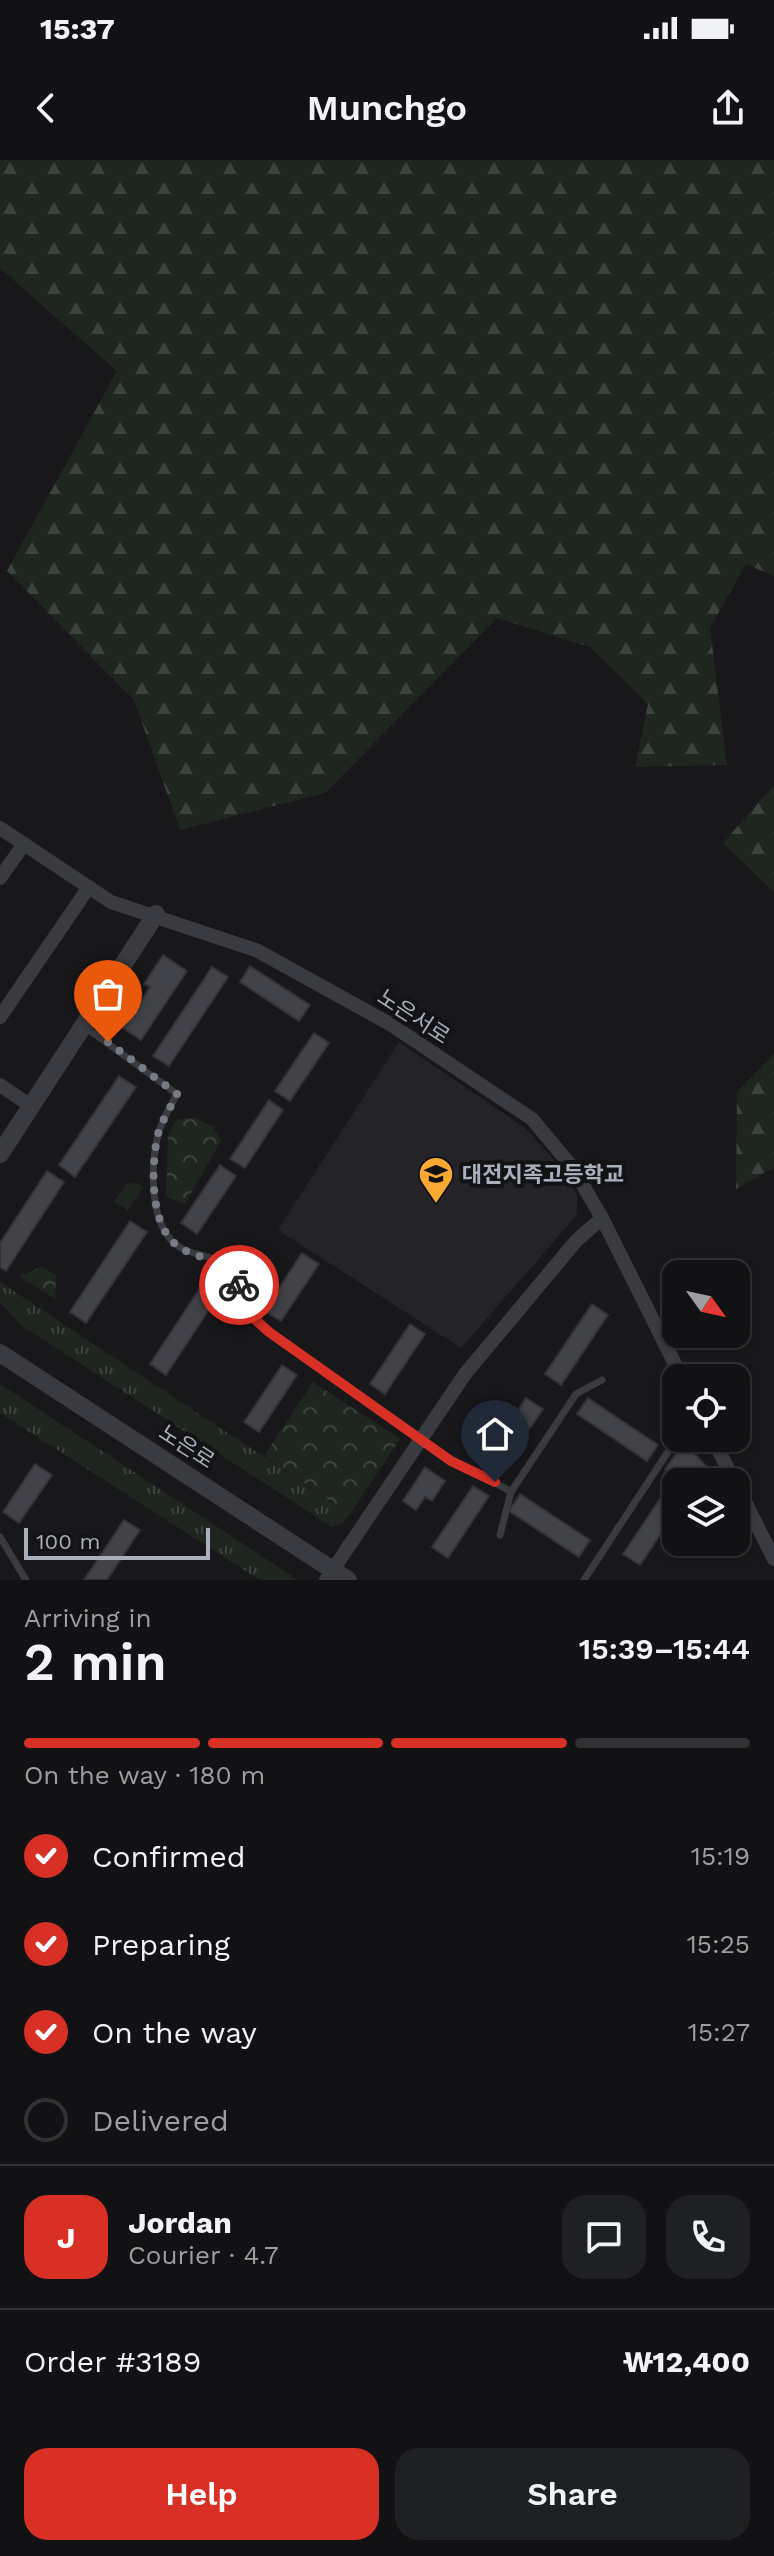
<!DOCTYPE html>
<meta charset="utf-8">
<style>
body{margin:0;font-family:"Work Sans","Noto Sans KR",sans-serif;background:#1f2022;color:#f1f3f6;height:100vh;display:flex;flex-direction:column;font-size:30px;white-space:nowrap}
*{box-sizing:border-box;margin:0}
p{font-size:26px;color:#9c9ea0}
.icon{flex:none;width:44px;height:44px;fill:none;stroke:currentColor;stroke-width:2;stroke-linecap:round;stroke-linejoin:round}
.map{position:relative;height:1420px;overflow:hidden}
.side{display:flex;flex-direction:column;background:#121214;flex:1}
.side>*{flex:none}
.needle{width:52px;rotate:123deg}
.tools{position:absolute;left:662px;top:1100px;display:grid;gap:16px}
.tools a{display:grid;place-items:center;width:88px;height:88px;border-radius:16px;background:#121214;box-shadow:0 2px 6px #0004,0 0 0 2px #313234;font-size:40px}
.scale{position:absolute;left:24px;bottom:20px;width:186px;box-sizing:border-box;padding-left:8px;border:4px solid #aab0bb;border-top:0;font-size:22px;line-height:28px;white-space:nowrap;color:#aab0bb;-webkit-text-stroke:6px #131316;paint-order:stroke}
.pin{position:absolute;display:grid;place-items:center;width:68px;height:68px;color:#fff;margin:-82px -34px;border-radius:50% 50% 50% 0;rotate:-45deg;box-shadow:0 0 8px #0007}
.pin .icon{rotate:45deg}
.courier{position:absolute;display:grid;place-items:center;width:80px;height:80px;margin:-40px;border:6px solid #d93025;border-radius:50%;background:#fff;color:#222;box-shadow:0 2px 10px #0007}
.overview em{font-style:normal;font-weight:600}
.overview div{display:flex;flex-direction:column-reverse}
.overview{display:flex;align-items:center;justify-content:space-between;height:136px;padding:0 24px}
h1{font-size:52px;font-weight:600;line-height:60px}
.bar{display:grid;grid-template-columns:repeat(4,1fr);gap:12px 8px;align-content:center;height:96px;padding:0 24px}
.bar i{height:10px;border-radius:6px;background:#313234}
.bar .selected{background:#d93025}
.bar p{grid-column:span 4}
.line{display:flex;align-items:center;gap:20px;padding:0 24px;border-top:2px solid #313234}
.line div{flex:1}
.round{display:grid;place-items:center;flex:none;width:84px;height:84px;border-radius:24px;background:#1f2022}
ol{padding:0 24px;list-style:none}
li{display:flex;align-items:center;gap:24px;height:88px}
li p{margin-inline-start:auto}
li .icon{padding:8px;border-radius:50%;background:#d93025;color:#fff;stroke-width:4}
li:last-child{color:#9c9ea0}
li i{width:44px;height:44px;border:4px solid #313234;border-radius:50%}
.button{display:flex;gap:16px;margin-top:auto;padding:16px 24px}
.button a{flex:1;height:92px;border-radius:24px;background:#d93025;color:#fff;font-size:32px;font-weight:600;line-height:92px;text-align:center}
.button a+a{background:#1f2022;color:#f1f3f6}
.status{display:flex;justify-content:space-between;align-items:center;height:56px;padding:0 40px;background:#121214;direction:ltr}
.status svg{height:22px;fill:currentColor}
header{display:flex;justify-content:space-between;align-items:center;height:104px;padding:0 24px;background:#121214;font-size:36px;font-weight:600}
.map>svg:first-child{display:block}
.built{fill:#242428}
.grass{fill:url(#grass-tufts)}
.forest{fill:url(#forest-firs)}
.park{fill:url(#park-crowns)}
.building{fill:#424348;stroke:#323237;stroke-width:2}
.lines{fill:none;stroke-linecap:round;stroke-linejoin:round}
.service{stroke:#393b40;stroke-width:7}
.minor{stroke:#393b40;stroke-width:14}
.tertiary{stroke:#393b40;stroke-width:18}
.done{stroke:#777b83;stroke-width:8;stroke-dasharray:0 14.4}
.route{stroke:#d93025;stroke-width:10}
.labels{text-anchor:middle;stroke-width:8;stroke-linejoin:round;paint-order:stroke}
.street-label{font-size:22px;fill:#aab0bb;stroke:#131316}
.poi-label{font-size:22px;font-weight:bold;fill:#aab0bb;stroke:#131316;text-anchor:start}
</style>
<div class="status"><b>15:37</b><svg viewBox="0 0 49 12"><path d="M0 12V9h3v3zM5 12V6h3v6zM10 12V3h3v9zM15 12V0h3v12zM26 1h20v11H26zM47 4h2v5h-2z"/></svg></div>
<header><svg class="icon" aria-label="back" viewBox="0 0 24 24"><path d="M15 5l-7 7 7 7"/></svg>Munchgo<svg class="icon" aria-label="share" viewBox="0 0 24 24"><path d="M12 15V3M7 8l5-5 5 5M5 13v7h14v-7"/></svg></header>
<div class="map">
<svg width="774" height="1420" viewBox="0 0 774 1420">
<defs>
<pattern id="grass-tufts" width="24" height="20" patternUnits="userSpaceOnUse" patternTransform="scale(2)"><rect width="24" height="20" fill="#1e261f"/><path d="M3 7l-1-3M5 7V3M7 7l1-3M15 17l-1-3M17 17v-4M19 17l1-3" fill="none" stroke="#3c433e"/></pattern>
<pattern id="forest-firs" width="22" height="20" patternUnits="userSpaceOnUse" patternTransform="scale(2)"><rect width="22" height="20" fill="#1e261f"/><path d="M5 1l3.5 6h-7zM16 11l3.5 6h-7z" fill="#3c433e"/></pattern>
<pattern id="park-crowns" width="20" height="18" patternUnits="userSpaceOnUse" patternTransform="scale(2)"><rect width="20" height="18" fill="#1e261f"/><path d="M2 6a3 3 0 1 1 6 0M12 15a3 3 0 1 1 6 0" fill="none" stroke="#3c433e"/></pattern>
</defs>
<rect width="100%" height="100%" fill="#18181b"/>
<path class="built" d="M399,882L525,968L554,1000L577,1035V1055L461,1188L278,1070Z"/>
<g class="grass">
<path d="M0,1122L350,1354L342,1364L332,1367L21,1165L0,1142Z"/>
<path d="M0,1224L298,1420H260L0,1253Z"/>
</g>
<g class="forest">
<path d="M0,0H774V416L746,404L710,468L727,605L635,607L648,544L590,487L497,458L325,633L180,670L134,540L7,411L117,211L0,108Z"/>
<path d="M774,625V732L723,683Z"/>
<path d="M774,894V1007L736,1029L737,932Z"/>
</g>
<g class="park">
<path d="M195,958L213,967L221,981L185,1044L166,1037L168,974L177,959Z"/>
<path d="M138,1023L143,1027L128,1050L114,1042L126,1024Z"/>
<path d="M41,1107L56,1115L55,1139L19,1116Z"/>
<path d="M313,1222L400,1279L350,1354L264,1296Z"/>
</g>
<g class="building">
<path d="M163,795L187,811L141,880L123,868L150,827L144,824Z"/>
<path d="M250,806L310,845L299,861L240,822Z"/>
<path d="M212,807L228,817L169,906L153,896Z"/>
<path d="M314,873L329,883L290,941L275,931Z"/>
<path d="M119,916L136,927L75,1017L59,1005Z"/>
<path d="M269,940L283,950L245,1008L230,999Z"/>
<path d="M220,1005L236,1016L197,1074L181,1063Z"/>
<path d="M47,1011L64,1022L6,1111L0,1107V1083Z"/>
<path d="M130,1061L147,1072L86,1163L70,1152Z"/>
<path d="M302,1093L319,1104L281,1161L264,1151Z"/>
<path d="M208,1116L224,1127L166,1215L150,1204Z"/>
<path d="M592,1144L608,1155L561,1225L545,1214Z"/>
<path d="M410,1164L425,1174L385,1234L370,1224Z"/>
<path d="M282,1205L297,1215L259,1272L244,1262Z"/>
<path d="M526,1238L543,1249L502,1310L486,1299Z"/>
<path d="M588,1238L658,1285L647,1301L577,1254Z"/>
<path d="M684,1282L696,1290L694,1293L706,1306L695,1322H683L665,1310Z"/>
<path d="M35,1304L52,1315L19,1363L3,1352Z"/>
<path d="M425,1307L445,1321L432,1341L425,1337L416,1350L403,1341Z"/>
<path d="M670,1324L676,1328V1351L640,1405L623,1394Z"/>
<path d="M473,1326L489,1336L448,1398L432,1387Z"/>
<path d="M520,1334L590,1380L579,1397L509,1351Z"/>
<path d="M124,1360L140,1370L107,1420H84Z"/>
</g>
<g class="lines">
<g class="service">
<path d="M85,867L177,934C170,947 162,960 158,974C151,1005 148,1065 178,1086C193,1097 215,1094 229,1108C243,1123 242,1148 257,1162L421,1278"/>
<path d="M421,1281C451,1302 481,1313 511,1332L500,1375"/>
<path d="M511,1332L576,1234L602,1220"/>
<path d="M0,1377L26,1420"/>
<path d="M584,1420L677,1278"/>
</g>
<g class="minor">
<path d="M0,668L111,742L256,790L390,864L532,959L573,1008L602,1058L682,1218"/>
<path d="M0,718L24,684"/>
<path d="M0,857L89,727"/>
<path d="M0,925L31,946"/>
<path d="M712,1278L735,1322"/>
<path d="M736,1324L774,1399"/>
<path d="M326,1420L465,1214L576,1081L602,1058"/>
</g>
<g class="tertiary">
<path d="M0,994L156,754"/>
<path d="M0,1193L348,1420"/>
</g>
</g>
<g class="lines">
<path class="done" d="M108,882L177,934C171,947 162,960 158,974C151,1005 149,1066 178,1086C204,1104 220,1092 239,1125"/>
<path class="route" d="M239,1125L250,1155L269,1172L451,1301L495,1322"/>
</g>
<defs>
<symbol id="school-pin" viewBox="-11 -11 22 30"><path d="M0 17L-7.5 6A9.5 9.5 0 1 1 7.5 6Z" fill="#faa931" stroke="#131316"/><path d="M0-5L7-2L0 1L-7-2ZM-4 1L0 2.5L4 1V4Q0 6-4 4Z" fill="#111"/></symbol>
</defs>
<g fill-rule="evenodd">
<use href="#school-pin" x="416" y="994" width="40" height="54"/>
</g>
<g class="labels">
<g class="street-label">
<text transform="translate(414 856) rotate(33)" y="8">노은서로</text>
<text transform="translate(187 1286) rotate(33)" y="8">노은로</text>
</g>
<g class="poi-label">
<text x="462" y="1022">대전지족고등학교</text>
</g>
</g>
</svg>
<div class="tools">
<a><svg class="needle" viewBox="-14 -14 28 28"><path d="M0-13l5 13h-10z" fill="#e53935"/><path d="M0 13l5-13h-10z" fill="#9c9ea0"/></svg></a>
<a><svg class="icon" aria-label="locate" viewBox="0 0 24 24"><circle cx="12" cy="12" r="6"/><path d="M12 2v4M12 18v4M2 12h4M18 12h4"/></svg></a>
<a><svg class="icon" aria-label="layers" viewBox="0 0 24 24"><path d="M12 4l9 5-9 5-9-5zM3 14l9 5 9-5"/></svg></a>
</div>
<div class="scale">100 m</div>
<div class="pin" style="left:108px;top:882px;background:#ea580c"><svg class="icon" aria-label="bag" viewBox="0 0 24 24"><path d="M5 8h14l-1 12H6zM9 8a3 3 0 0 1 6 0"/></svg></div>
<div class="pin" style="left:495px;top:1322px;background:#1f2937"><svg class="icon" aria-label="home" viewBox="0 0 24 24"><path d="M3 11l9-7 9 7M6 9v11h12V9"/></svg></div>
<div class="courier" style="left:239px;top:1125px"><svg class="icon" aria-label="bike" viewBox="0 0 24 24"><circle cx="6" cy="16" r="4"/><circle cx="18" cy="16" r="4"/><path d="M6 16l4-8h5l3 8M10 8l3 8H6M13 5h3"/></svg></div>
</div>
<section class="side">
<div class="overview"><div><h1>2 min</h1><p>Arriving in</p></div><em>15:39–15:44</em></div>
<div class="bar"><i class="selected"></i><i class="selected"></i><i class="selected"></i><i></i><p>On the way · 180 m</p></div>
<ol>
<li><svg class="icon" aria-label="check" viewBox="0 0 24 24"><path d="M5 12l5 5 9-10"/></svg>Confirmed<p>15:19</p></li>
<li><svg class="icon" aria-label="check" viewBox="0 0 24 24"><path d="M5 12l5 5 9-10"/></svg>Preparing<p>15:25</p></li>
<li><svg class="icon" aria-label="check" viewBox="0 0 24 24"><path d="M5 12l5 5 9-10"/></svg>On the way<p>15:27</p></li>
<li><i></i>Delivered</li>
</ol>
<div class="line" style="height:144px"><b class="round" style="background:#d93025;color:#fff">J</b><div><b>Jordan</b><p>Courier · 4.7</p></div><a class="round"><svg class="icon" aria-label="chat" viewBox="0 0 24 24"><path d="M4 5h16v11H9l-5 4z"/></svg></a><a class="round"><svg class="icon" aria-label="phone" viewBox="0 0 24 24"><path d="M5 4h4l2 5-3 2q2 4 5 5l2-3 5 2v4C11 20 4 13 5 4z"/></svg></a></div>
<div class="line" style="height:104px"><div>Order #3189</div><b>₩12,400</b></div>
<div class="button"><a>Help</a><a>Share</a></div>
</section>
